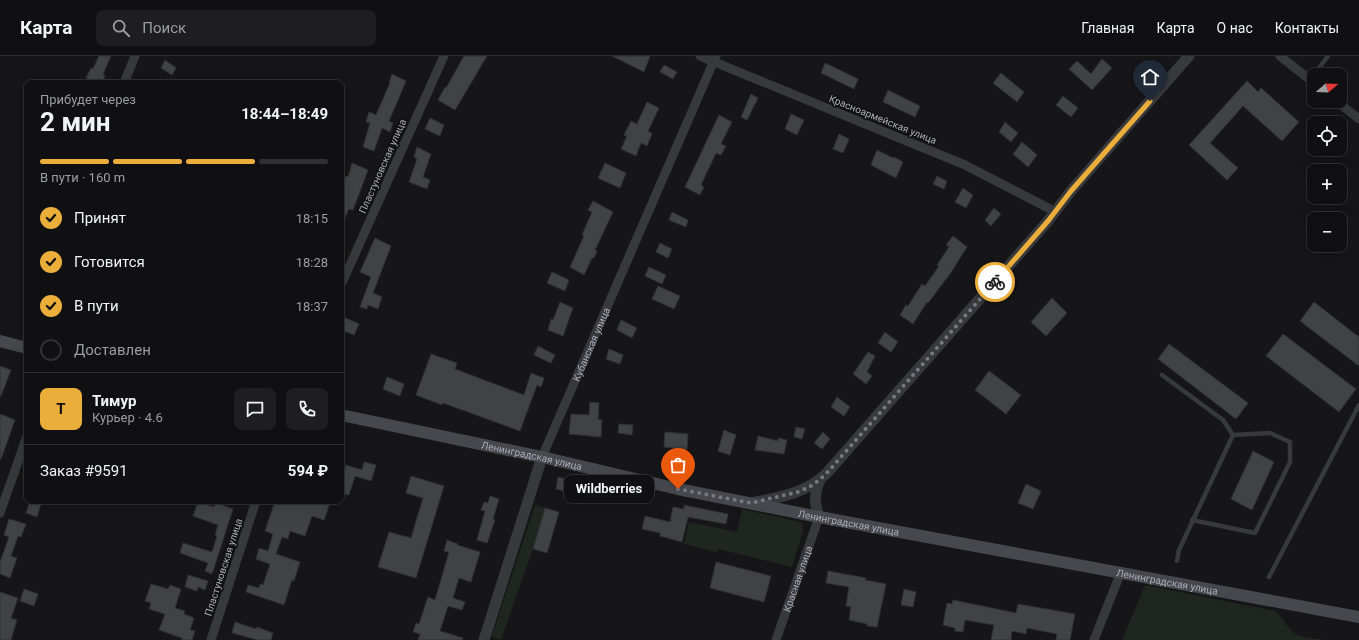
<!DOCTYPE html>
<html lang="ru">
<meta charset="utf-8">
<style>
body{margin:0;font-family:Roboto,sans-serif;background:#1e1e20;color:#f1f3f6;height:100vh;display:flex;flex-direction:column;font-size:15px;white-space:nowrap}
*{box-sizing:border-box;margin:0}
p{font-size:13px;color:#9c9d9f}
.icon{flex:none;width:22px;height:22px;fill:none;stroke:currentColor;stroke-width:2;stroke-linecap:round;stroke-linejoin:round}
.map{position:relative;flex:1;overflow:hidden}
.details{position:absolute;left:24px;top:24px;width:320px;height:424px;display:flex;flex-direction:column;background:#101012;border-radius:8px;box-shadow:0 4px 16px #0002,0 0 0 1px #303032}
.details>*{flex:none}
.needle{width:26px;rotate:71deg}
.tools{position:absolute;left:1307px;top:12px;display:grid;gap:8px}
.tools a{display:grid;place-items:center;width:40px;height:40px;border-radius:8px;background:#101012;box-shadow:0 4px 16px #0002,0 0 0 1px #303032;font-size:20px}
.pin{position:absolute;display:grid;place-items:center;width:34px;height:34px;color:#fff;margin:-41px -17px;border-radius:50% 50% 50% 0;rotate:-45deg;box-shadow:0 0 4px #0007}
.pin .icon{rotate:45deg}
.courier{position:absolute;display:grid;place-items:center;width:40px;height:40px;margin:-20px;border:3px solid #ecae3b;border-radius:50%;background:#fff;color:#222;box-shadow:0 1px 5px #0007}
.bubble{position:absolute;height:28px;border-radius:8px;background:#101012;box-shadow:0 4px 16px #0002,0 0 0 1px #303032;font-size:13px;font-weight:700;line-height:28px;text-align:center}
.summary em{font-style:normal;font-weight:700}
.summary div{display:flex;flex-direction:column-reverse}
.summary{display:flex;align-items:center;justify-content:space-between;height:68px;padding:0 16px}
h1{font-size:26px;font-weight:700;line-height:30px}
.bar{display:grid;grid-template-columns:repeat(4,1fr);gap:6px 4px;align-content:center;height:48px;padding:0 16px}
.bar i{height:5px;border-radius:3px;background:#303032}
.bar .on{background:#ecae3b}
.bar p{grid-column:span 4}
.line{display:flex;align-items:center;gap:10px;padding:0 16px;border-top:1px solid #303032}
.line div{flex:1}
.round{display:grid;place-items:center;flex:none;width:42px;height:42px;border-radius:8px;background:#1e1e20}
ol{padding:0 16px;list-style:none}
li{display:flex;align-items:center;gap:12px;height:44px}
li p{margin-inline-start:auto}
li .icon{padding:4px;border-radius:50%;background:#ecae3b;color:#111;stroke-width:4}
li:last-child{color:#9c9d9f}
li i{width:22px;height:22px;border:2px solid #303032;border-radius:50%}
header{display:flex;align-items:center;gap:24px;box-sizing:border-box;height:56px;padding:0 20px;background:#101012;border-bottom:1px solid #303032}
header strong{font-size:19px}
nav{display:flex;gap:22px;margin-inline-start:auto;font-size:14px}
.search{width:280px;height:36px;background:#1e1e20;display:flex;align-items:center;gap:10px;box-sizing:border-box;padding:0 14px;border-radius:8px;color:#9c9d9f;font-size:15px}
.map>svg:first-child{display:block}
.green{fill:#1f261f}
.building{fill:#414245;stroke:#313134}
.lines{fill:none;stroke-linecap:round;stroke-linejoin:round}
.service{stroke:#38393d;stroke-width:4.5}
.minor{stroke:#38393d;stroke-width:9}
.tertiary{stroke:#38393d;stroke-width:11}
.secondary{stroke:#46484d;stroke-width:12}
.done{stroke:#767980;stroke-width:4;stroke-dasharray:0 7.2}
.route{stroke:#ecae3b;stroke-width:5}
.labels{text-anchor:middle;stroke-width:3.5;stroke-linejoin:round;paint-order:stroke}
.street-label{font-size:10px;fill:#a9aeb8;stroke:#111113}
</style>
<header>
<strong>Карта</strong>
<div class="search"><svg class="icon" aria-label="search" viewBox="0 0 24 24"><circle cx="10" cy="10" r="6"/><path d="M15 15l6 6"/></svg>Поиск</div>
<nav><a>Главная</a><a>Карта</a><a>О нас</a><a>Контакты</a></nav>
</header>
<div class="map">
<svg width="1359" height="584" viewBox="0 0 1359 584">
<rect width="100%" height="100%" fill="#161618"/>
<g class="green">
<path d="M535,449L545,452L533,493L501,584L492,580Z"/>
<path d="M742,453L800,466L802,467L803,475L792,511L718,493L717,496L684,488L689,466L737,476Z"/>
<path d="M1145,529L1275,555C1282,560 1286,570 1293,576C1300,582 1315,582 1323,584H1122Z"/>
</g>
<g class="building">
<path d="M99,0H111L103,18L105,20L102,27H95L86,22L91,12L93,13Z"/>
<path d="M464,0H487L455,54L438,44L445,31L446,32Z"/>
<path d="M612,0H650L644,16Z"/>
<path d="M1102,3L1112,12L1092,34L1069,13L1077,5L1091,18Z"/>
<path d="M165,4L176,12L172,19L161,12Z"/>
<path d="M825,7L858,23L854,33L821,17Z"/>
<path d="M664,9L677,16L673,23L660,16Z"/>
<path d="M1001,17L1024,36L1017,46L993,27Z"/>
<path d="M392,18L406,25L389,65L393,67L390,76L382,72L374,95L363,91L370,67L366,66L369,56L376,59L390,27H389Z"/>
<path d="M1247,25L1258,36L1261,32L1299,66L1282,85L1243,50L1210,87L1238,112L1227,124L1189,89Z"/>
<path d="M888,34L920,50L915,61L883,46Z"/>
<path d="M751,38L758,42L747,64L741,61Z"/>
<path d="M1063,40L1078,52L1071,61L1056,49Z"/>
<path d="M647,46L659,52L648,75L652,78L647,90L641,87L636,100L621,93L627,80L624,79L631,65L637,68Z"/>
<path d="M791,58L804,64L797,79L785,73Z"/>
<path d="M719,59L732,66L721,88L726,90L721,99L716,97L701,129L704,131L700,139L685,131Z"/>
<path d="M430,62L444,69L440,80L425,73Z"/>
<path d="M1005,66L1018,77L1011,86L999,76Z"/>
<path d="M839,78L849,83L843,97L833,93Z"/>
<path d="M1022,86L1037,99L1028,111L1013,98Z"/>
<path d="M417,91L431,98L423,121L430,124L427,133L409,126L417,103L414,101Z"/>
<path d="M877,94L893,102L894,101L903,106L896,122L871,109Z"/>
<path d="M352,107L368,114L353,154L349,153L341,170V133L346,120L348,121Z"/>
<path d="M605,107L626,117L620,132L598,122Z"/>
<path d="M937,120L947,125L944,133L933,128Z"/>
<path d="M963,132L973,139L966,152L955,146Z"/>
<path d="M593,145L613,156L595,194L597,195L594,202H592L584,219L570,211L584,180L582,179L592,156L588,154Z"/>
<path d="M994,152L1001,158L991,170L985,164Z"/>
<path d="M672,156L688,164L686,171L669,164Z"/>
<path d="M953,180L967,191L950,218L928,247L927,246L913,268L900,259L906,249L908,250L922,228L925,230L939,210L937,209L949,191L946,189Z"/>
<path d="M375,182L391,190L373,237L382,241L378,253L368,249L367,253L360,251L371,221L360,216Z"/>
<path d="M660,187L672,193L668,202L656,196Z"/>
<path d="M649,211L666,219L662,228L645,220Z"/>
<path d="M552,216L569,224L565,235L547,227Z"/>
<path d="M658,230L680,240L674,253L652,243Z"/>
<path d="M1052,242L1067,257L1046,280L1031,266Z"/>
<path d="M560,246L573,252L563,280L548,274L551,263L553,264Z"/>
<path d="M1314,246L1359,281V310L1300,265Z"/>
<path d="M341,260L359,268L354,279L341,274Z"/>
<path d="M621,264L637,272L632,282L617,274Z"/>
<path d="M885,276L898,286L891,296L878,287Z"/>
<path d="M1283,278L1356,333L1339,356L1266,300Z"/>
<path d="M1169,288L1248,347L1236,363L1158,303Z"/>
<path d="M538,290L555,299L551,307L534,299Z"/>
<path d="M609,293L623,299L620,308L606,303Z"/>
<path d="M868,296L875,300L867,316L872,320L866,328L853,318Z"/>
<path d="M431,298L457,307L455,313L524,339L531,317L544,322L541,331L537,329L520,375L443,347L442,349L416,339Z"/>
<path d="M0,310L11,314L1,340H0Z"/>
<path d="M989,315L1021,339L1006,358L975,334Z"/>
<path d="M387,321L404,328L400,340L383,333Z"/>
<path d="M837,341L850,351L844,360L831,351Z"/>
<path d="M590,346L599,347L598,363L602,364L601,381L569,378L571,358L589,359Z"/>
<path d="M0,358L15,364L1,403H0Z"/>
<path d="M619,368L633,369L632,379L618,377Z"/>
<path d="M796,371L805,373L802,383L794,381Z"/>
<path d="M724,374L736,379L730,399L718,395Z"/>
<path d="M665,376L688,378L687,394L664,391Z"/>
<path d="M823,376L830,383L822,393L814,387Z"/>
<path d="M758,380L778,385V382L787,384L784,398L755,394Z"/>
<path d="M1253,395L1274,406L1252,454L1231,443Z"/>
<path d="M364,406L376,409L371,425L355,420L349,439L341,437V428L346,409L362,414Z"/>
<path d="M411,420L444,430L416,522L378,511L389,476L411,482L423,442L406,437Z"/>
<path d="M558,421L629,437L627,446L589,437L588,441L556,433Z"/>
<path d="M1026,428L1041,435L1033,453L1018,447Z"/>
<path d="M490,440L499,443L493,463L495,464L487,487L477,484L485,455L481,454L484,446L488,447Z"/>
<path d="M30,445H42L37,461L26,457Z"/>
<path d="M275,445H325L330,447L324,464L312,460L305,480L290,475L288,483L282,481L276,498L300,506L294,525L292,524L284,549L246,536L248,529L259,532L260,528L263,529L270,508L256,503L259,492L268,495L273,478L265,475Z"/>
<path d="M198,446L214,451L216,447L233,453L212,518L205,515L208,507L180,497L183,487L212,496L217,480L215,479L218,469L193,460Z"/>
<path d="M684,449L728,458L726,468L688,461L682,486L660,480V477L642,473L645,460L670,466L673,451L684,453Z"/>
<path d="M545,452L559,456L547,497L533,493Z"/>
<path d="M9,463L26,468L21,481L18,480L11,500L17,502L10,522L0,518V506L9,481L4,479Z"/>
<path d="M447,484L458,488L457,489L480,496L471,526L459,522L453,542L465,546L462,554L448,550L440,575L463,582L462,584H418L420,578L413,576L416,567L419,568L428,541L435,544L449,496L444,495Z"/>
<path d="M716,506L771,520L764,546L710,532Z"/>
<path d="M828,515L866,522L865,524L886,528L877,571L867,570V568L849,564L851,551L846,550L849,531L826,527Z"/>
<path d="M188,519L208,525L205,534L198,531L197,535L185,531Z"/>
<path d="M151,528L168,533L170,529L181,533L175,552L185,555L184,558L194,562L190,574L195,575L192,584H182V582L159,574L165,558L149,553L151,547L145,545Z"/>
<path d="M24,533L38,538L34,550L20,545Z"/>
<path d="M904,533L916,536L913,551L901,549Z"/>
<path d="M0,536L18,542L11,562L17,564L11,584H0Z"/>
<path d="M953,544L1016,557L1018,548L1075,558L1070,584H1056L1057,578L1027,572L1026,578L1012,575L1011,584H991L994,569L965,564L963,576L955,575V572L943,569L947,547L952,548Z"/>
<path d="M235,566L256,573L257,571L273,577L271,584H258L232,577Z"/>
</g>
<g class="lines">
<g class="service">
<path d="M1310,24L1328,0"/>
<path d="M1162,319L1223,364L1233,379L1179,494L1177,505"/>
<path d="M1192,464L1255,477L1290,406V386L1270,377L1233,379"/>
<path d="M1269,521L1359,349"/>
</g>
<g class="minor">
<path d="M700,0L965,109L1054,155"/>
<path d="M1280,0L1314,27"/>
<path d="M124,27L135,0"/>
<path d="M1336,45L1359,63"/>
<path d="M341,229L444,0"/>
<path id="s1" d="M542,401L716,0"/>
<path d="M0,457L27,380"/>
<path d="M211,584L256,445"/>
<path id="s2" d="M776,584L819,461"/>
<path d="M1094,584L1121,516"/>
</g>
<g class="tertiary">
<path d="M751,447C780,441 804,438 826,418L1048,165L1071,135L1189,0"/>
<path d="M819,461C814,445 814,439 820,423"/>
<path d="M484,584L542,401"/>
</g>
<g class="secondary">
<path d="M0,285L27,292"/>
<path id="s3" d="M341,359L542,401L678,433L819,461L1359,561"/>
</g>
</g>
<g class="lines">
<path class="done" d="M678,433L751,447L798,436L813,429L826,418L995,226"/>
<path class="route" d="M995,226L1048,165L1071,135L1150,45"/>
</g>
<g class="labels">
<g class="street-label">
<text transform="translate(883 63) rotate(22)" y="4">Красноармейская улица</text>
<text transform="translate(382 110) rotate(-66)" y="4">Пластуновская улица</text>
<text dy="4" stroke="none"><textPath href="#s1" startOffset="123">Кубанская улица</textPath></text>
<text dy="4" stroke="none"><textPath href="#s3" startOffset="195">Ленинградская улица</textPath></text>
<text dy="4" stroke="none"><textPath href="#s3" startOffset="519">Ленинградская улица</textPath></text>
<text transform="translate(223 511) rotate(-72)" y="4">Пластуновская улица</text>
<text dy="4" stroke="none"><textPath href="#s2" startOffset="65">Красная улица</textPath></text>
<text dy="4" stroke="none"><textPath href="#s3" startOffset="843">Ленинградская улица</textPath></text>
</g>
</g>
</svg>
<div class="tools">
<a><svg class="needle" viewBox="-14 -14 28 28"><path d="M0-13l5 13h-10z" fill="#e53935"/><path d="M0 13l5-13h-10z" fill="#9c9d9f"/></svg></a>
<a><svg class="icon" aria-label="locate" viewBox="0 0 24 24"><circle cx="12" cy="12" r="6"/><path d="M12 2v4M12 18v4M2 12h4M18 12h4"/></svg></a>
<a>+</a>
<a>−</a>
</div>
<div class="pin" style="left:678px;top:433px;background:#ea580c"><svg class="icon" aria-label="bag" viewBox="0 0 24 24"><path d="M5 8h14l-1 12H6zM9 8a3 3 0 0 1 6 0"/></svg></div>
<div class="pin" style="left:1150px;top:45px;background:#1f2937"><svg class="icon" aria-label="home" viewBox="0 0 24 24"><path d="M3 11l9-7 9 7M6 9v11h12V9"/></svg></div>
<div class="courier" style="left:995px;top:226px"><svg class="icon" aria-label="bike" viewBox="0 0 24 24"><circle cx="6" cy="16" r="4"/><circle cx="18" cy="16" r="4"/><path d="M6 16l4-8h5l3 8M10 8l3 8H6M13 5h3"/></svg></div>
<div class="bubble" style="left:564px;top:419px;width:90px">Wildberries</div>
<section class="details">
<div class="summary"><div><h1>2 мин</h1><p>Прибудет через</p></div><em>18:44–18:49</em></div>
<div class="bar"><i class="on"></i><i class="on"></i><i class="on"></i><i></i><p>В пути · 160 m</p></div>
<ol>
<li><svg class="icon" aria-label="check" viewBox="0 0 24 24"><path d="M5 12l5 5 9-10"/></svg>Принят<p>18:15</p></li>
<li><svg class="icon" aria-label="check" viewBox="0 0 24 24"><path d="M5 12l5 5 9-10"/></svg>Готовится<p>18:28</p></li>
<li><svg class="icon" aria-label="check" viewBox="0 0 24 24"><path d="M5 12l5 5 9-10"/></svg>В пути<p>18:37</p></li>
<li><i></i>Доставлен</li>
</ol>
<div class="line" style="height:72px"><b class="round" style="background:#ecae3b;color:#111">Т</b><div><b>Тимур</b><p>Курьер · 4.6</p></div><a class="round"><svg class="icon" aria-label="chat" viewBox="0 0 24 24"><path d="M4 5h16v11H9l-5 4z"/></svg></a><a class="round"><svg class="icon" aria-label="phone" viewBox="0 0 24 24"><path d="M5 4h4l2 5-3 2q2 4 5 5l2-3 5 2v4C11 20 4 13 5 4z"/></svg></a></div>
<div class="line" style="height:52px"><div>Заказ #9591</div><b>594 ₽</b></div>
</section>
</div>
